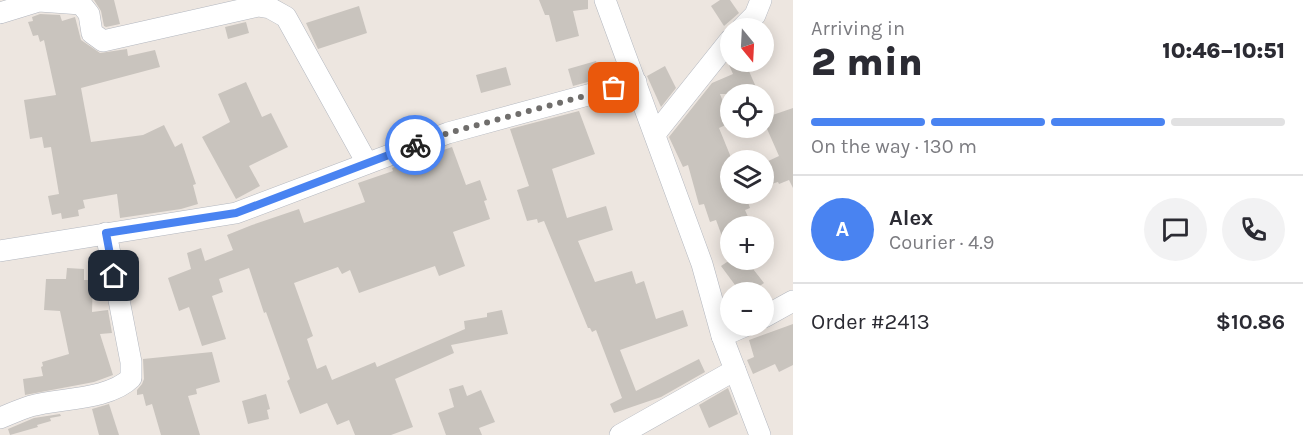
<!DOCTYPE html>
<meta charset="utf-8">
<style>
body{margin:0;font-family:Karla,sans-serif;background:#f2f2f3;color:#2b2b33;height:100vh;display:flex;flex-direction:column;font-size:22px;white-space:nowrap}
*{box-sizing:border-box;margin:0}
p{font-size:20px;color:#7c7c81}
.icon{flex:none;width:33px;height:33px;fill:none;stroke:currentColor;stroke-width:2;stroke-linecap:round;stroke-linejoin:round}
.map{position:relative;flex:1;overflow:hidden}
.sheet{display:flex;flex-direction:column;background:#fff;width:510px}
.sheet>*{flex:none}
.needle{width:39px;rotate:162deg}
.fabs{position:absolute;left:720px;top:18px;display:grid;gap:12px}
.fabs a{display:grid;place-items:center;width:54px;height:54px;border-radius:50%;background:#fff;box-shadow:0 3px 15px #0003;font-size:30px}
.pin{position:absolute;display:grid;place-items:center;width:51px;height:51px;color:#fff;margin:-26px;border-radius:12px;box-shadow:0 3px 9px #0006}
.courier{position:absolute;display:grid;place-items:center;width:60px;height:60px;margin:-30px;border:4px solid #4983f1;border-radius:50%;background:#fff;color:#222;box-shadow:0 2px 8px #0007}
.summary em{font-style:normal;font-weight:800}
.summary div{display:flex;flex-direction:column-reverse}
.summary{display:flex;align-items:center;justify-content:space-between;height:102px;padding:0 18px}
h1{font-size:39px;font-weight:800;line-height:45px}
.bar{display:grid;grid-template-columns:repeat(4,1fr);gap:9px 6px;align-content:center;height:72px;padding:0 18px}
.bar i{height:8px;border-radius:4px;background:#e1e1e2}
.bar .active{background:#4983f1}
.bar p{grid-column:span 4}
.line{display:flex;align-items:center;gap:15px;padding:0 18px;border-top:2px solid #e1e1e2}
.line div{flex:1}
.round{display:grid;place-items:center;flex:none;width:63px;height:63px;border-radius:32px;background:#f2f2f3}
main{display:flex;flex:1;min-height:0}
.map>svg:first-child{display:block}
.building{fill:#c9c4be}
.lines{fill:none;stroke-linecap:round;stroke-linejoin:round}
.minor-casing{stroke:#b3b7bf;stroke-width:22}
.minor{stroke:#fff;stroke-width:21}
.done{stroke:#706e6c;stroke-width:6;stroke-dasharray:0 10.8}
.route{stroke:#4983f1;stroke-width:8}
</style>
<main>
<div class="map">
<svg width="793" height="435" viewBox="0 0 793 435">
<rect width="100%" height="100%" fill="#ede6e0"/>
<g class="building">
<path d="M94,0H114L120,24L106,27L104,26L101,11Z"/>
<path d="M539,0H588V9L573,11L579,36L556,42L549,15H545Z"/>
<path d="M720,0H730L739,13L724,26L711,6Z"/>
<path d="M359,6L367,33L318,49L306,23Z"/>
<path d="M40,14L60,15L62,21L75,17L81,40L100,53L127,49L128,56L155,50L160,67L81,88L91,142L143,135L164,125L175,147L182,143L196,184L193,185L198,204L181,209L120,218L117,194L83,200L85,208L78,210L79,216L62,219L61,213L52,215L48,196L59,194L51,147L44,148L42,137L30,139L24,100L56,95L44,40L40,42L38,35L33,36L28,22L33,21L32,17Z"/>
<path d="M246,22L249,33L228,39L225,27Z"/>
<path d="M596,61L602,78L573,86L568,69Z"/>
<path d="M737,62H745L759,94H720L730,120V123L719,128L730,155V194H745L750,208L745,210L752,226H730V255H729L716,220L710,222L704,204L699,205L688,165L683,167L669,137L712,83L733,74L729,65Z"/>
<path d="M665,66L676,88L661,107L647,76Z"/>
<path d="M506,67L511,85L481,93L476,75Z"/>
<path d="M246,82L262,117L271,113L288,147L249,166L260,186L236,199L202,137L230,122L218,94Z"/>
<path d="M793,108V188L789,180L779,184L778,182L771,184L764,168V163L779,156L764,122V118Z"/>
<path d="M579,111L595,154L552,169L567,218L606,206L613,230L578,241L595,282L632,271L636,284L644,281L656,319L683,310L688,326L620,350L636,391L699,359L705,372L661,397L614,413L610,404L622,398L596,330L592,332L590,328H588L544,221L538,223L537,219L527,221L517,190L529,186L510,129Z"/>
<path d="M452,147L466,185L480,180L487,200L484,201L490,219L453,232L465,266L439,276L435,266L359,293L350,270L342,274L338,267L294,283L313,336L307,339L317,369L326,365L332,380L375,362L377,367L465,329L464,321L487,317V313L502,310L508,334L451,345L454,353L395,379L413,427L391,435H355L349,420L337,425L327,403L300,414L287,381L290,379L266,312L264,313L249,268L219,279L223,292L212,296L226,339L202,346L189,307L179,311L168,278L191,269L187,253L201,248L205,261L233,250L227,235L252,225L299,209L304,223L365,202L358,183L393,171L392,168Z"/>
<path d="M730,260H746L764,283L751,292H748L743,286L738,289L721,266Z"/>
<path d="M67,268L84,269V280H93L92,312L108,310L112,333L100,334L113,375L94,382L25,395L23,379L43,376L41,367L43,366L42,362L69,354L60,311L44,310L46,279H66Z"/>
<path d="M793,324V365L779,372L775,364L753,374L747,360L754,357L749,340Z"/>
<path d="M212,352L220,382L196,389L197,394L188,396L200,435H161L152,404L146,406L143,394L137,395V390L142,384L144,379L143,359Z"/>
<path d="M463,385L467,396L481,390L495,422L479,428L482,435H446L438,413L454,407L449,389Z"/>
<path d="M728,388L738,414L709,428L699,405Z"/>
<path d="M266,394L270,409L267,410L269,419L248,424L242,401Z"/>
<path d="M109,404L119,435H99L92,409Z"/>
<path d="M60,414L61,416L50,418L51,421L37,425L38,427L10,435L8,429L34,418Z"/>
</g>
<g class="lines">
<defs>
<g id="minor">
<path d="M605,0L702,264L722,336L760,435"/>
<path d="M0,13L39,1L81,4L89,14L92,33L103,41L258,6L270,8L286,17L367,163"/>
<path d="M742,28L755,15L761,0"/>
<path d="M655,134L730,40"/>
<path d="M0,251L236,213L448,133L636,82"/>
<path d="M764,317L793,301"/>
<path d="M722,336L745,326"/>
<path d="M0,418C10,414 21,409 31,406C60,398 109,400 131,378V362L106,233"/>
<path d="M620,435L735,370"/>
</g>
</defs>
<use href="#minor" class="minor-casing"/>
<use href="#minor" class="minor"/>
</g>
<g class="lines">
<path class="done" d="M415,145L448,133L614,88"/>
<path class="route" d="M114,276L106,233L236,213L415,145"/>
</g>
</svg>
<div class="fabs">
<a><svg class="needle" viewBox="-14 -14 28 28"><path d="M0-13l5 13h-10z" fill="#e53935"/><path d="M0 13l5-13h-10z" fill="#7c7c81"/></svg></a>
<a><svg class="icon" aria-label="locate" viewBox="0 0 24 24"><circle cx="12" cy="12" r="6"/><path d="M12 2v4M12 18v4M2 12h4M18 12h4"/></svg></a>
<a><svg class="icon" aria-label="layers" viewBox="0 0 24 24"><path d="M12 4l9 5-9 5-9-5zM3 14l9 5 9-5"/></svg></a>
<a>+</a>
<a>−</a>
</div>
<div class="pin" style="left:614px;top:88px;background:#ea580c"><svg class="icon" aria-label="bag" viewBox="0 0 24 24"><path d="M5 8h14l-1 12H6zM9 8a3 3 0 0 1 6 0"/></svg></div>
<div class="pin" style="left:114px;top:276px;background:#1f2937"><svg class="icon" aria-label="home" viewBox="0 0 24 24"><path d="M3 11l9-7 9 7M6 9v11h12V9"/></svg></div>
<div class="courier" style="left:415px;top:145px"><svg class="icon" aria-label="bike" viewBox="0 0 24 24"><circle cx="6" cy="16" r="4"/><circle cx="18" cy="16" r="4"/><path d="M6 16l4-8h5l3 8M10 8l3 8H6M13 5h3"/></svg></div>
</div>
<section class="sheet">
<div class="summary"><div><h1>2 min</h1><p>Arriving in</p></div><em>10:46–10:51</em></div>
<div class="bar"><i class="active"></i><i class="active"></i><i class="active"></i><i></i><p>On the way · 130 m</p></div>
<div class="line" style="height:108px"><b class="round" style="background:#4983f1;color:#fff">A</b><div><b>Alex</b><p>Courier · 4.9</p></div><a class="round"><svg class="icon" aria-label="chat" viewBox="0 0 24 24"><path d="M4 5h16v11H9l-5 4z"/></svg></a><a class="round"><svg class="icon" aria-label="phone" viewBox="0 0 24 24"><path d="M5 4h4l2 5-3 2q2 4 5 5l2-3 5 2v4C11 20 4 13 5 4z"/></svg></a></div>
<div class="line" style="height:78px"><div>Order #2413</div><b>$10.86</b></div>
</section>
</main>
